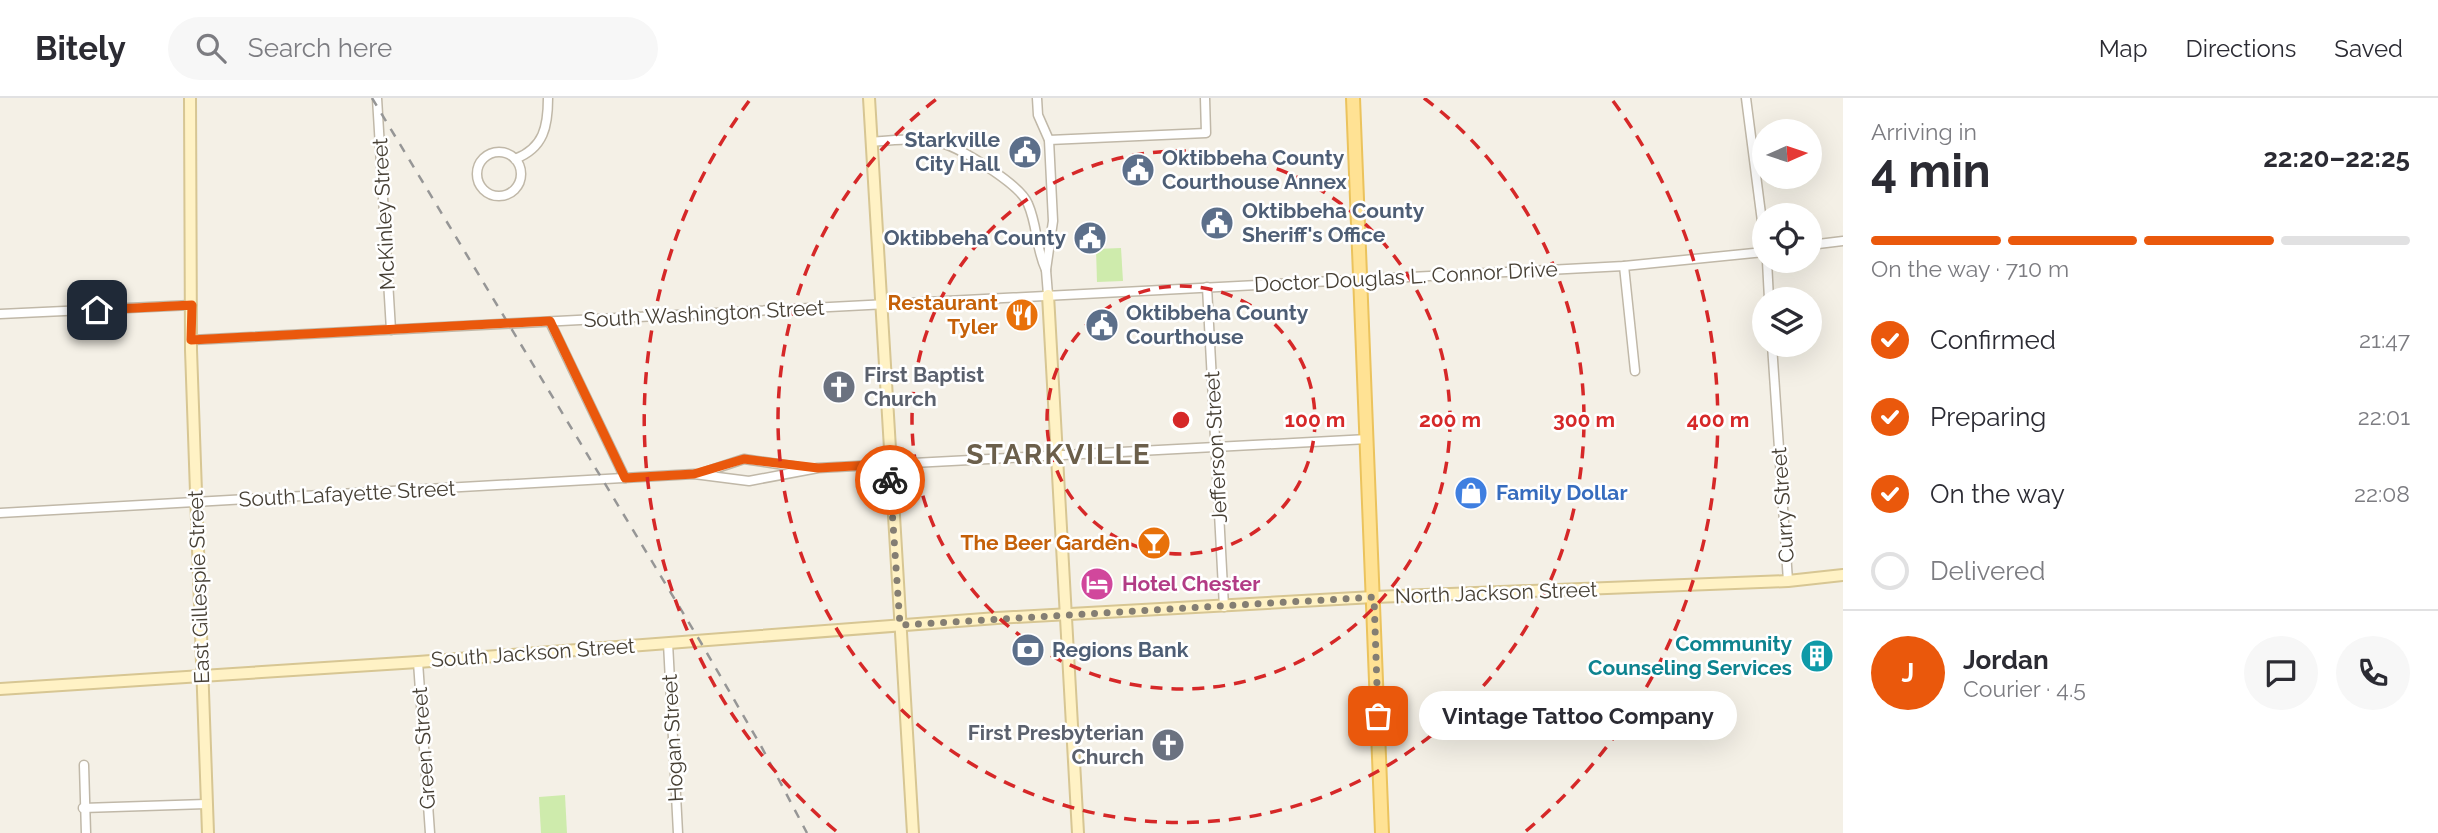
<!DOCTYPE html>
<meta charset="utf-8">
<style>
body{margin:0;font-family:Raleway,sans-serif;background:#f7f7f7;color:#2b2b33;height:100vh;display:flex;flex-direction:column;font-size:26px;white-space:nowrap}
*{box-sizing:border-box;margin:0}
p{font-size:23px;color:#7c7c81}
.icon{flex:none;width:38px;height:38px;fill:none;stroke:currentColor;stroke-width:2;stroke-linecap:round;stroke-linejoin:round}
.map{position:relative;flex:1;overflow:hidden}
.drawer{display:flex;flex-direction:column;background:#fff;width:595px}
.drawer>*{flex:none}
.needle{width:46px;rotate:87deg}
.controls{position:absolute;left:1752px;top:21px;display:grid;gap:14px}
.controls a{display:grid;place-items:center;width:70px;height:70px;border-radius:50%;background:#fff;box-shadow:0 7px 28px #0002;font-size:35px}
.pin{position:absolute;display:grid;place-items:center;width:60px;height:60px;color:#fff;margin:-30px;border-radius:14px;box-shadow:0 4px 10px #0006}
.courier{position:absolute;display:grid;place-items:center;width:70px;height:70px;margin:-35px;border:5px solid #ea580c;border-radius:50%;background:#fff;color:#222;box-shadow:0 2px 9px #0007}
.bubble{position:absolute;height:49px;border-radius:24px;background:#fff;box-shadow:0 7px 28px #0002;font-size:23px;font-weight:700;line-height:49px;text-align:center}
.summary em{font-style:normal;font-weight:700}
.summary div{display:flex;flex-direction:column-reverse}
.summary{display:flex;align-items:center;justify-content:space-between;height:119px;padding:0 28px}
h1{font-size:46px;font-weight:700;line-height:52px}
.bar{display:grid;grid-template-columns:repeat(4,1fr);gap:10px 7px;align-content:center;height:84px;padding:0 28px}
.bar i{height:9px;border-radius:5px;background:#e1e1e2}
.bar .current{background:#ea580c}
.bar p{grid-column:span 4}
.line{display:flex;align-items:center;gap:18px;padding:0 28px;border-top:2px solid #e1e1e2}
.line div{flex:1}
.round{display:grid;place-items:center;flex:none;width:74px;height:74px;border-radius:37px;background:#f7f7f7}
ol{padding:0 28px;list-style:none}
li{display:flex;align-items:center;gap:21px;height:77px}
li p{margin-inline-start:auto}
li .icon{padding:7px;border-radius:50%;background:#ea580c;color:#fff;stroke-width:4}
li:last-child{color:#7c7c81}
li i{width:38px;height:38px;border:4px solid #e1e1e2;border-radius:50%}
header{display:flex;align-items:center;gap:42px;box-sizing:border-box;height:98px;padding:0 35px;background:#fff;border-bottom:2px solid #e1e1e2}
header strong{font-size:33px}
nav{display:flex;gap:38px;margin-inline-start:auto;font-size:24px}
.search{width:490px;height:63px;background:#f7f7f7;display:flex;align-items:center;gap:18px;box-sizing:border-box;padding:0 24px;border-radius:38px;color:#7c7c81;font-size:26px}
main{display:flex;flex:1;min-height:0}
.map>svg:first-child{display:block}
.green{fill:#ceebac}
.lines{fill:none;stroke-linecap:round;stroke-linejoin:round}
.street-casing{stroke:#c0b8a8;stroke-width:11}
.secondary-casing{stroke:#d7c693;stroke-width:14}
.primary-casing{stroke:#ebc35d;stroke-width:16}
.street{stroke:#fff;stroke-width:8}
.secondary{stroke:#fff2c5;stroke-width:10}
.primary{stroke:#ffe294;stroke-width:12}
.rail{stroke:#969696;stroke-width:2.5;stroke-dasharray:9 9;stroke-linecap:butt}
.done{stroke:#847e73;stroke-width:7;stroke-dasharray:0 12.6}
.route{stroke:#ea580c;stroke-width:9}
.ring{fill:none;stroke:#d62828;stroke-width:3.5;stroke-dasharray:12 9}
.labels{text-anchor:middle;stroke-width:5;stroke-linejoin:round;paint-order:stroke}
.service-label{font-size:21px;font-weight:bold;fill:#4e5e75;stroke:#fff;text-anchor:start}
.street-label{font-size:21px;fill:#474035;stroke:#fff}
.food-label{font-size:21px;font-weight:bold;fill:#c56008;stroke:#fff;text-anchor:end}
.worship-label{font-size:21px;font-weight:bold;fill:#5b616d;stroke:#fff;text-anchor:start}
.shop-label{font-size:21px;font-weight:bold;fill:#366cbe;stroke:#fff;text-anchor:start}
.hotel-label{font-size:21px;font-weight:bold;fill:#b23c85;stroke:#fff;text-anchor:start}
.culture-label{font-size:21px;font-weight:bold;fill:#0d838f;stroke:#fff;text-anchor:end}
.district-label{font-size:28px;font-weight:bold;letter-spacing:2px;fill:#6b5f4b;stroke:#fff}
.centre{fill:#d62828;stroke:#fff;stroke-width:3.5}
.ring-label{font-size:21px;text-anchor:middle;font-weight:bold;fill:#d62828;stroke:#fff;stroke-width:5;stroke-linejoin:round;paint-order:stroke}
</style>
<header>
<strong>Bitely</strong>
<div class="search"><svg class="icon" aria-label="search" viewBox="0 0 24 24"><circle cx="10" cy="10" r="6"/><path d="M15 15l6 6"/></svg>Search here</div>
<nav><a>Map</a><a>Directions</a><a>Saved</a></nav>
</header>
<main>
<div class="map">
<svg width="1843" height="735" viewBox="0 0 1843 735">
<rect width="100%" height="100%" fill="#f4f0e6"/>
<g class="green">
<path d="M1121,150L1123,183L1097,184L1096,151Z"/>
<path d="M565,697L567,735H541L539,699Z"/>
</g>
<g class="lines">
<defs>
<g id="street">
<path d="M377,0L391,232"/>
<path d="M1037,0L1038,17L1049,42L1053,123L1046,172L1048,197"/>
<path d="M1746,0L1764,139"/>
<path d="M1049,42L1206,35L1205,0"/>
<path d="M871,44C893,42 919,39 941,45C961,50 1021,87 1028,106C1038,129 1035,148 1046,172"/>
<circle cx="499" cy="76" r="22"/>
<path d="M515,61C544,50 548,28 548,0"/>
<path d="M1810,147L1843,143"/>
<path d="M1767,163L1769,201"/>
<path d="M1624,168L1635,273"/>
<path d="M1207,189L1224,509"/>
<path d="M0,216L192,207"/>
<path d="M550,224L625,380"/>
<path d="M191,242L1624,168L1764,154"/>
<path d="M1772,247L1788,483"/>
<path d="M702,375L744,361L798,369"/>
<path d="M0,415L694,376L749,383L818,370L1368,341"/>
<path d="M668,545L678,735"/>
<path d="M418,564L430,735"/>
<path d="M84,667L86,735"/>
<path d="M83,710L206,706"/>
</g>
<g id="secondary">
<path d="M190,0L191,252L208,735"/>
<path d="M869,0L913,735"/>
<path d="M1048,197L1078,735"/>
<path d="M0,591L418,564L997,520L1374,499L1788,483L1843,477"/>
</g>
<path id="primary" d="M1353,0L1382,735"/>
</defs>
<use href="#street" class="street-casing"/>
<use href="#secondary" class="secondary-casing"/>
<use href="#primary" class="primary-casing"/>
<use href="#street" class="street"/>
<use href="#secondary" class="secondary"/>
<use href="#primary" class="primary"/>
<path class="rail" d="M372,0L700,543L761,648L807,735"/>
</g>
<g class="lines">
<path class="done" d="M890,382L900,527L1374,499L1378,618"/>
<path class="route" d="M97,212L192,207L191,242L550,223L625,380L694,376L744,361L818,370L889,366L890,382"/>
</g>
<g class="ring">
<circle cx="1181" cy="322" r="134"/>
<circle cx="1181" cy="322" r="269"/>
<path d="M1424 0A403 403 0 1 1 938 0"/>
<path d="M836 733A537 537 0 0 1 749 3M1613 3A537 537 0 0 1 1526 733"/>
</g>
<defs>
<symbol id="civic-disc" viewBox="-11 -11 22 22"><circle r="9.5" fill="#5c6f8a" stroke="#fff"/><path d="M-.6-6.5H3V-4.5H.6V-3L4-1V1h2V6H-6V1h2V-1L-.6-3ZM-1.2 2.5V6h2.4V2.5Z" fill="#fff"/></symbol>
<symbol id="restaurant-disc" viewBox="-11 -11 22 22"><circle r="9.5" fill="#e8710a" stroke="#fff"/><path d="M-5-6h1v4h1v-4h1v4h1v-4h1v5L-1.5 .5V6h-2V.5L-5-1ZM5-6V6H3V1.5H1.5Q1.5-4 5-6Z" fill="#fff"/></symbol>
<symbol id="church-disc" viewBox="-11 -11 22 22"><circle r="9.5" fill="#6b7280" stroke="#fff"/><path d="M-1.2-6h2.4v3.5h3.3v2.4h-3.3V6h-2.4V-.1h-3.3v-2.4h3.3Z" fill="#fff"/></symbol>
<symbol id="shop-disc" viewBox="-11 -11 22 22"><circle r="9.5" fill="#3f7fe0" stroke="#fff"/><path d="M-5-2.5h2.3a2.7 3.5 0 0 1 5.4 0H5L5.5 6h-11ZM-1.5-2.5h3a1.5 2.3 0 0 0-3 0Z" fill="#fff"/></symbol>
<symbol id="bar-disc" viewBox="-11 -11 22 22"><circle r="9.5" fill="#e8710a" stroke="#fff"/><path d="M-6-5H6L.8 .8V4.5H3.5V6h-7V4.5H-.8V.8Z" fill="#fff"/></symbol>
<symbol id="hotel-disc" viewBox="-11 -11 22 22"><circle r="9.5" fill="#d1479c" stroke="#fff"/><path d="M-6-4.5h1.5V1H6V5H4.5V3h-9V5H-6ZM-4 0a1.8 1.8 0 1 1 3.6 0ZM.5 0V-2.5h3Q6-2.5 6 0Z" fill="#fff"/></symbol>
<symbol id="bank-disc" viewBox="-11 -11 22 22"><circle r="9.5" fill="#5c6f8a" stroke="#fff"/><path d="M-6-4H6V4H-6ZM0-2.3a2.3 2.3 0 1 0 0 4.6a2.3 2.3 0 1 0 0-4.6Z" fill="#fff"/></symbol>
<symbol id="building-disc" viewBox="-11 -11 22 22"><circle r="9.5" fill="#0f9aa8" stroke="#fff"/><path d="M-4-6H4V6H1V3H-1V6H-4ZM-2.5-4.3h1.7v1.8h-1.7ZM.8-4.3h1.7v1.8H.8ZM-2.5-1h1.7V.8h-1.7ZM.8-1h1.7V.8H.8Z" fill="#fff"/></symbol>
</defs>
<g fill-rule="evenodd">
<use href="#civic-disc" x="1006" y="35" width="38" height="38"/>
<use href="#civic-disc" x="1119" y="53" width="38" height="38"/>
<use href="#civic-disc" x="1198" y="106" width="38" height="38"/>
<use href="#civic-disc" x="1071" y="121" width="38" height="38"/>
<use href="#restaurant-disc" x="1003" y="198" width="38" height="38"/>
<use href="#civic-disc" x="1083" y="208" width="38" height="38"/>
<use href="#church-disc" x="820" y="270" width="38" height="38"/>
<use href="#shop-disc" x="1452" y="376" width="38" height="38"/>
<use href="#bar-disc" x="1135" y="426" width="38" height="38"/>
<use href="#hotel-disc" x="1078" y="467" width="38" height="38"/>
<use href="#bank-disc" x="1009" y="533" width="38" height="38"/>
<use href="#building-disc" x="1798" y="539" width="38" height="38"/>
<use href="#church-disc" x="1149" y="628" width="38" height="38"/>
</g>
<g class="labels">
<g class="service-label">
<text x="1000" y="49" text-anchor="end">Starkville<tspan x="1000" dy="24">City Hall</tspan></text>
<text x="1162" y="67">Oktibbeha County<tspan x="1162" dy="24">Courthouse Annex</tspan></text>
<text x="1242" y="120">Oktibbeha County<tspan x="1242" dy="24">Sheriff's Office</tspan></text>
<text x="1066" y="147" text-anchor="end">Oktibbeha County</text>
<text x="1126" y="222">Oktibbeha County<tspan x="1126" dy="24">Courthouse</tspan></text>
<text x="1052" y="559">Regions Bank</text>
</g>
<g class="street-label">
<text transform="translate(384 116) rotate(-93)" y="7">McKinley Street</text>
<text transform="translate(1406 179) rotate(-3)" y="7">Doctor Douglas L. Connor Drive</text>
<text transform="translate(704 216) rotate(-3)" y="7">South Washington Street</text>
<text transform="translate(1216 349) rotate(-93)" y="7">Jefferson Street</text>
<text transform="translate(347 396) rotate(-3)" y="7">South Lafayette Street</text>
<text transform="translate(1783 407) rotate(-94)" y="7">Curry Street</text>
<text transform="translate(199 489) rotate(-92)" y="7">East Gillespie Street</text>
<text transform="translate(1496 495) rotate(-2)" y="7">North Jackson Street</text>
<text transform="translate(533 555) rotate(-4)" y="7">South Jackson Street</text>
<text transform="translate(673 640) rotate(-93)" y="7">Hogan Street</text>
<text transform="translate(424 650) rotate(-94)" y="7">Green Street</text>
</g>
<g class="food-label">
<text x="998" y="212">Restaurant<tspan x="998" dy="24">Tyler</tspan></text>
<text x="1130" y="452">The Beer Garden</text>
</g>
<g class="worship-label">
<text x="864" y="284">First Baptist<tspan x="864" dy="24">Church</tspan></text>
<text x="1144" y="642" text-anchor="end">First Presbyterian<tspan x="1144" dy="24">Church</tspan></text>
</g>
<g class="shop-label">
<text x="1496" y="402">Family Dollar</text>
</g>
<g class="hotel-label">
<text x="1122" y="493">Hotel Chester</text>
</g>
<g class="culture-label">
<text x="1792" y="553">Community<tspan x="1792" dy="24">Counseling Services</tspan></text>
</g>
<g class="district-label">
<text x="1059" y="366">STARKVILLE</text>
</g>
</g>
<circle cx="1181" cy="322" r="10" class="centre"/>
<g class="ring-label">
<text x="1315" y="329">100 m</text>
<text x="1450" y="329">200 m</text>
<text x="1584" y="329">300 m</text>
<text x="1718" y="329">400 m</text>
</g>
</svg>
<div class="controls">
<a><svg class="needle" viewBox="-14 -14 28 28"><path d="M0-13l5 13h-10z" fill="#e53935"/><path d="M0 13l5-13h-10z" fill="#7c7c81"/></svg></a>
<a><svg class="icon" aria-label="locate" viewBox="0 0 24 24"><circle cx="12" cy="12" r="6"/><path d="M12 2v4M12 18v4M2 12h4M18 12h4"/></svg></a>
<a><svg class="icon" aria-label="layers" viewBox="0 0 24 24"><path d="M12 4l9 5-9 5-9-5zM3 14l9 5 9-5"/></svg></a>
</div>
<div class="pin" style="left:1378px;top:618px;background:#ea580c"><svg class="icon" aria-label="bag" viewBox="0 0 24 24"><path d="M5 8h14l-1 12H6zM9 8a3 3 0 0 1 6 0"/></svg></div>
<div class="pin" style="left:97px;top:212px;background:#1f2937"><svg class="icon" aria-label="home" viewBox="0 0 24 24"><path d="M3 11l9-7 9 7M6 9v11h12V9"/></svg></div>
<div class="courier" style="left:890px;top:382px"><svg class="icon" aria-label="bike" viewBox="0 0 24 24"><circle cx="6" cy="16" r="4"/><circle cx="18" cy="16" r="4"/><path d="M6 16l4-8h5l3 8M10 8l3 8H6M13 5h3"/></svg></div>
<div class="bubble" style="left:1419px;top:593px;width:318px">Vintage Tattoo Company</div>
</div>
<section class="drawer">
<div class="summary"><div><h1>4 min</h1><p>Arriving in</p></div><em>22:20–22:25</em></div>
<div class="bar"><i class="current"></i><i class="current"></i><i class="current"></i><i></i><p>On the way · 710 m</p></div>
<ol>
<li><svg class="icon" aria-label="check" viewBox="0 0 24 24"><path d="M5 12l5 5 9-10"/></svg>Confirmed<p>21:47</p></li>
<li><svg class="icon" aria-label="check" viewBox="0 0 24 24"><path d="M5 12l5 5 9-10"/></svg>Preparing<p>22:01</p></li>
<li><svg class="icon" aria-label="check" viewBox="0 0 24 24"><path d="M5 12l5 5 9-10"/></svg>On the way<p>22:08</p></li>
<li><i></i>Delivered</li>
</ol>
<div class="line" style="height:126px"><b class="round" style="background:#ea580c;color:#fff">J</b><div><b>Jordan</b><p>Courier · 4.5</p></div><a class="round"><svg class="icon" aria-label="chat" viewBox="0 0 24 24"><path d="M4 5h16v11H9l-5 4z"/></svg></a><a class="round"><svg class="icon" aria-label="phone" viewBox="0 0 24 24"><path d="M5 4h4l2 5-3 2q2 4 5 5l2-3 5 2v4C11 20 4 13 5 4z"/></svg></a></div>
</section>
</main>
